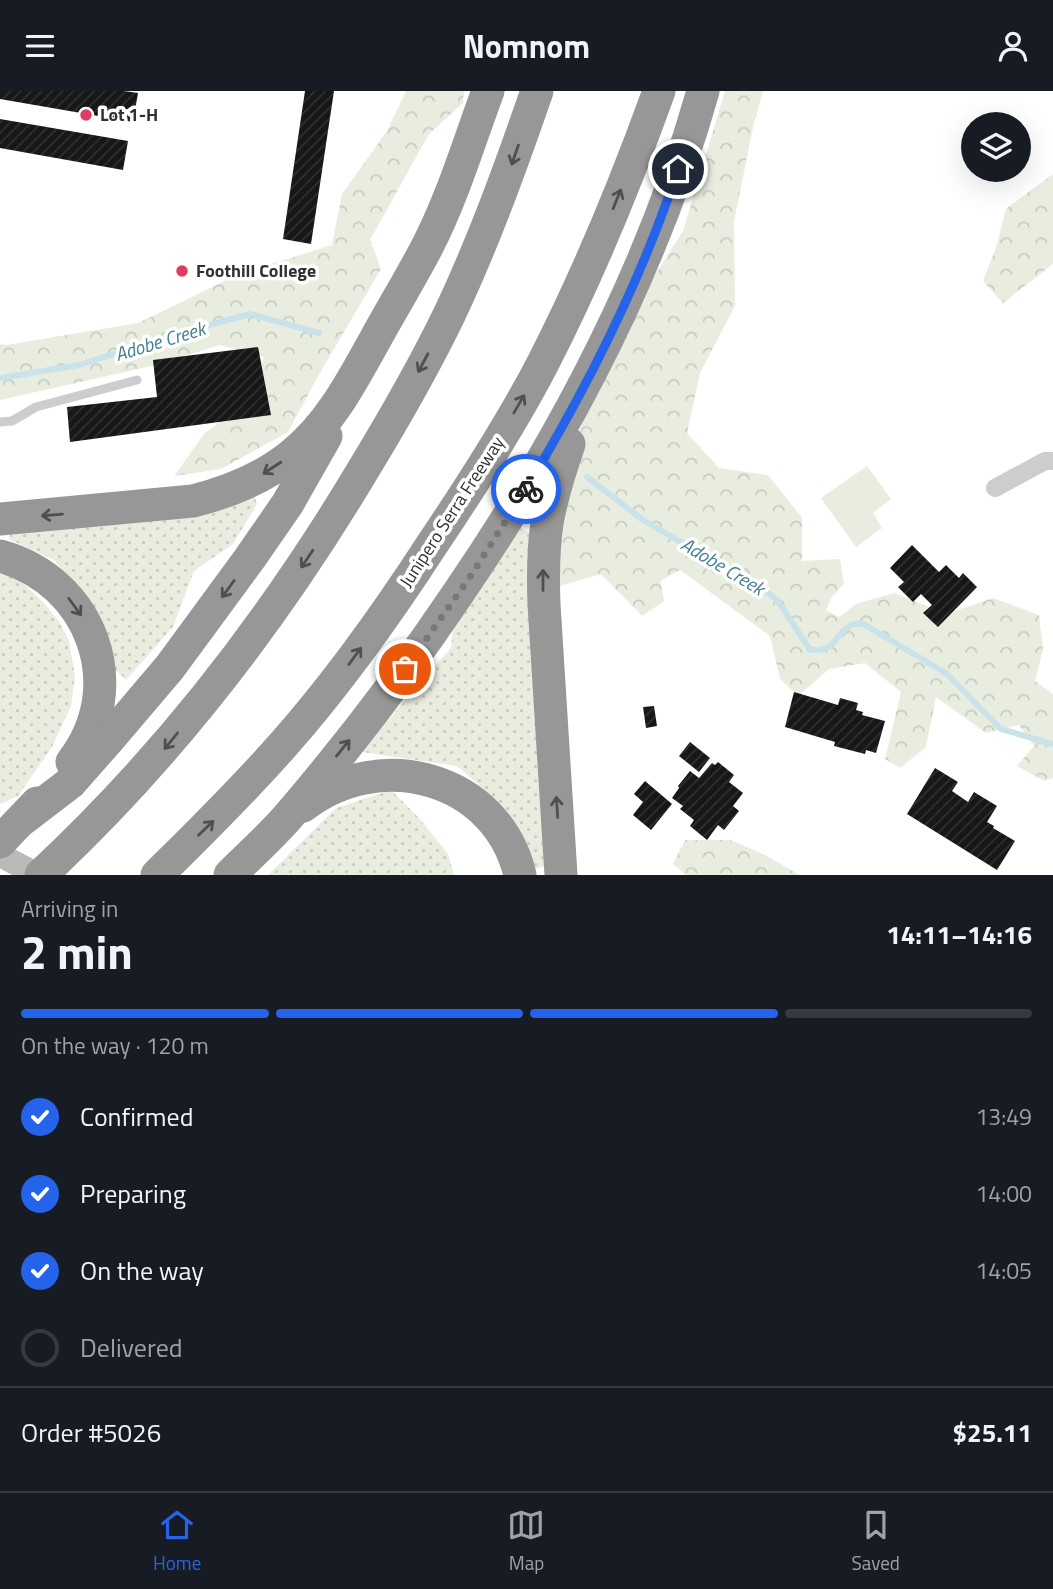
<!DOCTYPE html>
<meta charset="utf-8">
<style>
body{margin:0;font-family:"Titillium Web",sans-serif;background:#242831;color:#f1f3f6;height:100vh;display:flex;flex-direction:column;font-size:26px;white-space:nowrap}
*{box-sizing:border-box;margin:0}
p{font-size:23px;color:#9ea1a6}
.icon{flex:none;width:38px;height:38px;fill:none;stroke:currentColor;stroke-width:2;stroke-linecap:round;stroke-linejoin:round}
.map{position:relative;height:784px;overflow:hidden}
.panel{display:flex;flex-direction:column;background:#171b24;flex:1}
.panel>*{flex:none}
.controls{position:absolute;left:961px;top:21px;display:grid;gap:14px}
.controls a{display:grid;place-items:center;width:70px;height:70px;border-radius:50%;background:#171b24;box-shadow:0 7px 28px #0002;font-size:35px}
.pin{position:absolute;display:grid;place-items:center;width:60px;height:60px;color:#fff;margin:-30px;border:4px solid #fff;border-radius:50%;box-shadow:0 2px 7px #0007}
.courier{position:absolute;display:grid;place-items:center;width:70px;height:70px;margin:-35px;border:5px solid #2563eb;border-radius:50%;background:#fff;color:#222;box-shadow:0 2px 9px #0007}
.overview em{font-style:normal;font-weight:700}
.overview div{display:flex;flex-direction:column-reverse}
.overview{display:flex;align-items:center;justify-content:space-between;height:119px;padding:0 21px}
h1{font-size:46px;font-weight:700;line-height:52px}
.bar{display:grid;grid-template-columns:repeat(4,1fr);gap:10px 7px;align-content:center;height:84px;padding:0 21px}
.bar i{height:9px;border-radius:5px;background:#363941}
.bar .current{background:#2563eb}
.bar p{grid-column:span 4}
.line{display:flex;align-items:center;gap:18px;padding:0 21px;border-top:2px solid #363941}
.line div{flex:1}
ol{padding:0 21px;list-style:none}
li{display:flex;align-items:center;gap:21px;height:77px}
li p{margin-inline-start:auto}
li .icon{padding:7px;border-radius:50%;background:#2563eb;color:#fff;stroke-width:4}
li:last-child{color:#9ea1a6}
li i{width:38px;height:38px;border:4px solid #363941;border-radius:50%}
header{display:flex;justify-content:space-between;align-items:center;height:91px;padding:0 21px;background:#171b24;font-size:32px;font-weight:700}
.menu{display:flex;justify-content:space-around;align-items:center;height:98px;border-top:2px solid #363941;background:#171b24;font-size:19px;color:#9ea1a6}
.menu a{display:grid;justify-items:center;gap:4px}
.menu .current{color:#2563eb}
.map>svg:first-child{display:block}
.grass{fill:url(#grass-dots)}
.forest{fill:url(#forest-crowns)}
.garden{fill:#e9eddf}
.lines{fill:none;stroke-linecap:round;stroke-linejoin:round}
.stream{stroke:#cae2e9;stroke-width:6}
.building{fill:url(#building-hatch)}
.service{stroke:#cdcdcd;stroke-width:9}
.minor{stroke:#cdcdcd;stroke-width:18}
.secondary{stroke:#bababa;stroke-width:24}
.motorway{stroke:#979797;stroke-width:33}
.oneway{stroke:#4f4f4f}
.done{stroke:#787878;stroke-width:7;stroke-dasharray:0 12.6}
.route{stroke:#2563eb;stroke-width:9}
.poi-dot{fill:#dd3d62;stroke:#fff;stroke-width:2.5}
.labels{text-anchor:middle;stroke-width:7;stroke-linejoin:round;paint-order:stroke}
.poi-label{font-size:18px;font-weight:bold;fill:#303030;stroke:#fff;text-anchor:start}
.street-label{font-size:18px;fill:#303030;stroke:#fff}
.water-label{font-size:19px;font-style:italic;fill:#427e8f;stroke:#fff}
</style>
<header><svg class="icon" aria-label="menu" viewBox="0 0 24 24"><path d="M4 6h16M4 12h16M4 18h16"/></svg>Nomnom<svg class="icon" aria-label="person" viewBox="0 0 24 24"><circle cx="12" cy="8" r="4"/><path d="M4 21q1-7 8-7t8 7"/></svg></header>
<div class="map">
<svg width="1053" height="784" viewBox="0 0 1053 784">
<defs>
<pattern id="grass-dots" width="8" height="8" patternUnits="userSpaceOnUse" patternTransform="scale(1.75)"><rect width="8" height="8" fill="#e9eddf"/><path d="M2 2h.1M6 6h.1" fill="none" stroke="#c8ccc0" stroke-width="1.8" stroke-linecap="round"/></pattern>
<pattern id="forest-crowns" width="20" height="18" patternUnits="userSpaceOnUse" patternTransform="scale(1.75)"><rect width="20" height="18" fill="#e9eddf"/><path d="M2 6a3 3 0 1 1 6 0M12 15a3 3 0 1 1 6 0" fill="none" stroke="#c8ccc0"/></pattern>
<pattern id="building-hatch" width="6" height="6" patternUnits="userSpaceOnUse" patternTransform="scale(1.75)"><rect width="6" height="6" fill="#171717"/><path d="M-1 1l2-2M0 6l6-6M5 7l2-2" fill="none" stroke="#303030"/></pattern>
</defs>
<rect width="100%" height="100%" fill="#fff"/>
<g class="grass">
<path d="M251,394L257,413L233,453L194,480L173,536L126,589L112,575L94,517L54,469L9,448L12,437Z"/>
<path d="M513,433L531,443L548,774L532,779L526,760L496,709L457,675L362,661L420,591L451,557L455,517Z"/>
<path d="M0,483L18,487L43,511L60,532L69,550L75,585L71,615L52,656L18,705L0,713Z"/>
<path d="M391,699L419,727L448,763L454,784H268L336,717Z"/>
</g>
<g class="forest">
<path d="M406,0H464L463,12L429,43L370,149L381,178L321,280L288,341L221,378L174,385L204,343L247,311L264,266L220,254L156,274L0,309V253L7,254L138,232L239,183L332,154L342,103L387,40Z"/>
<path d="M725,0H763L754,32L734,130L735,215L700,282L687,342L719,377L768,384L802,427V470L840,468L844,493L831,507L826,519L839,526L856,513L894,502L946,523L993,507L1039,524L1043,558L1035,590L1053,603V687L1044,690L1017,675L1034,655L1019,634L986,642L936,606L926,656L900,677L885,668L901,601L865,572L829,578L798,605L780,588L770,545L680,479L660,490L664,510L642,525L601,483L560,495L557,413L584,327L619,240L683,140Z"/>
<path d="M1053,83V173L1003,212L983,190L996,157L1006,118Z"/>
<path d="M685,749H730L763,763L800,784H686L673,773Z"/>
</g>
<path class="garden" d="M867,375L891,408L873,422L882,437L856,456L821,407Z"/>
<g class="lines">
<g class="stream">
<path d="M0,287L79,274L180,242L250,223L319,242"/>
<path d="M587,386L643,429L677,449L697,459L761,496L778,510L810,559C839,560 831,546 850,535C853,533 858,533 862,532L947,583L1001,638L1053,653"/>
</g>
</g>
<g class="building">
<path d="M0,0H124L138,2L133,31L0,8Z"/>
<path d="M305,0H334L311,153L283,148Z"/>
<path d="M0,28L128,50L123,79L0,57Z"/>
<path d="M258,256L271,324L70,351L67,316L157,306L153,269Z"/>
<path d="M912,454L939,481L946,474L959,487L963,482L977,496L938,536L923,522L932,514L921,503L913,511L898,496L904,491L890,477Z"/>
<path d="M794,601L838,614L840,607L858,612L856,619L863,621L862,624L885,630L876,662L866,659L865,663L834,655L835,651L785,636Z"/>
<path d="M654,615L657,635L646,637L643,616Z"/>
<path d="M690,651L710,667L699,681L679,665Z"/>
<path d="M718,671L734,684L729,691L743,702L733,715L739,720L724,739L718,734L707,749L690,735L694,729L680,718L683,715L672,707L679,697L678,695L690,680L699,687L712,672L715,674Z"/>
<path d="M935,677L958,691L952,700L968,711L974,701L997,715L987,731L994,735L993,737L1015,750L997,779L907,723Z"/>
<path d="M645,690L672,713L651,739L633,724L643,711L634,703Z"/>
</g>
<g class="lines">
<path class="service" d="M0,331L12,330L36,316L137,289"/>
<path class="minor" d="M995,397L1045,370H1053"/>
<path class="secondary" d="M0,764L38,784"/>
<g class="motorway">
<path d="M0,428L193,410C229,401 264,387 293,363C331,332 353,288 376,247C393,216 412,185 428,154C453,105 469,51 488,0"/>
<path d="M0,465C91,490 131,595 72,671"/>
<path d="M303,715C380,655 497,686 520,784"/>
<path d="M23,728L70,692L108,649L170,576L250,467L288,412L326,345"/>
<path d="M0,751L37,712"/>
<path d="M41,784C168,666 274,528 363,379C394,328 424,276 450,222C484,150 511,75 537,0"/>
<path d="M157,784C200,742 242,700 282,655C338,592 387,523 433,452C472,394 511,334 543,272C588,184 626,92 659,0"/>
<path d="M230,784C249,765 269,747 286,728C348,656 406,580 459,501C564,347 652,181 703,0"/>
<path d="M561,784L544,513C543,486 543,459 547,432C552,404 560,379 569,353"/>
</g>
</g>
<defs><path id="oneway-shaft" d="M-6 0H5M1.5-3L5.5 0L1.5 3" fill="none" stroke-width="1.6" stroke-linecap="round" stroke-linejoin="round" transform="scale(1.75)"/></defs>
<g class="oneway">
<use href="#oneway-shaft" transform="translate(515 64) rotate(109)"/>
<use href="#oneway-shaft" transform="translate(617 108) rotate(-68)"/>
<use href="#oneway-shaft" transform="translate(423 272) rotate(118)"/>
<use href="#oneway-shaft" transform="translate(519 313) rotate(-60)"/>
<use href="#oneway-shaft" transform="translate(272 377) rotate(147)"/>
<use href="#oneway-shaft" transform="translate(52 424) rotate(175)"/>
<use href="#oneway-shaft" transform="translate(307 468) rotate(124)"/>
<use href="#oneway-shaft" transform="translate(543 489) rotate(-90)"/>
<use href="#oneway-shaft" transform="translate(228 498) rotate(126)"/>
<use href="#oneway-shaft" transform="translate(75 516) rotate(54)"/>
<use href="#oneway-shaft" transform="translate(355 565) rotate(-54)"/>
<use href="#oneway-shaft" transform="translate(171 650) rotate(129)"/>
<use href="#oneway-shaft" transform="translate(343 657) rotate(-51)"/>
<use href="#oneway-shaft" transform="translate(557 716) rotate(-94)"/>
<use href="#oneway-shaft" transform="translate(206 737) rotate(-44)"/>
</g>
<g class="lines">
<path class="done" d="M405,578L470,486L526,398"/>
<path class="route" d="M526,398C587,297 641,191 678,78"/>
</g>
<g class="poi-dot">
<circle cx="86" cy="24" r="7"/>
<circle cx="182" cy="180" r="7"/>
</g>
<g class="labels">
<g class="poi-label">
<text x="100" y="30">Lot 1-H</text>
<text x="196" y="186">Foothill College</text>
</g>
<g class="street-label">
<text transform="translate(452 421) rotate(-57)" y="6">Junipero Serra Freeway</text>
</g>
<g class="water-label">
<text transform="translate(160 250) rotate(-17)" y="7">Adobe Creek</text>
<text transform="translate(723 475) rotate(31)" y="7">Adobe Creek</text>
</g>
</g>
</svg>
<div class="controls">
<a><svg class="icon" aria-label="layers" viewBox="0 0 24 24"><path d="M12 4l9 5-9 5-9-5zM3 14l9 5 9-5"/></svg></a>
</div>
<div class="pin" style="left:405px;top:578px;background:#ea580c"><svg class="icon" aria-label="bag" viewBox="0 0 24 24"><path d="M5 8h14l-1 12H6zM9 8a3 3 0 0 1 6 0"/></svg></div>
<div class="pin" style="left:678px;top:78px;background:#1f2937"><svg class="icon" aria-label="home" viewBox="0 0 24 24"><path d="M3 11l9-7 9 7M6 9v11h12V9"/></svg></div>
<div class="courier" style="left:526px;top:398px"><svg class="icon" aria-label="bike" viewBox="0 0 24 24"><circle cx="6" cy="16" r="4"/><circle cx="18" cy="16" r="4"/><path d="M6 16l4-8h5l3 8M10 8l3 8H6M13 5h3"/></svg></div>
</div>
<section class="panel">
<div class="overview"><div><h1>2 min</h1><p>Arriving in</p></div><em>14:11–14:16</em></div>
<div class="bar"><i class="current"></i><i class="current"></i><i class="current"></i><i></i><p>On the way · 120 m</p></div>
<ol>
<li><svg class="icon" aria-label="check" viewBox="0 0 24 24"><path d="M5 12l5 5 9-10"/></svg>Confirmed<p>13:49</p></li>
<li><svg class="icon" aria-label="check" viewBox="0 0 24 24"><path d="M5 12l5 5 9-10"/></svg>Preparing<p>14:00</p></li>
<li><svg class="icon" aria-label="check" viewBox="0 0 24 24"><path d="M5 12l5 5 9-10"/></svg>On the way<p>14:05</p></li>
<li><i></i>Delivered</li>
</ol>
<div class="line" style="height:91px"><div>Order #5026</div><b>$25.11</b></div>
</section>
<nav class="menu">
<a class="current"><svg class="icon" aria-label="home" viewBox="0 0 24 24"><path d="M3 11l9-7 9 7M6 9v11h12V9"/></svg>Home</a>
<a><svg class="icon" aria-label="map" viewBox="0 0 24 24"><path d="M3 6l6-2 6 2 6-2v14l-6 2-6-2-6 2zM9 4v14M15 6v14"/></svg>Map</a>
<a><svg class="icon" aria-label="saved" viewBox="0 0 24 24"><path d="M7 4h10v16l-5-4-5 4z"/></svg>Saved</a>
</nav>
